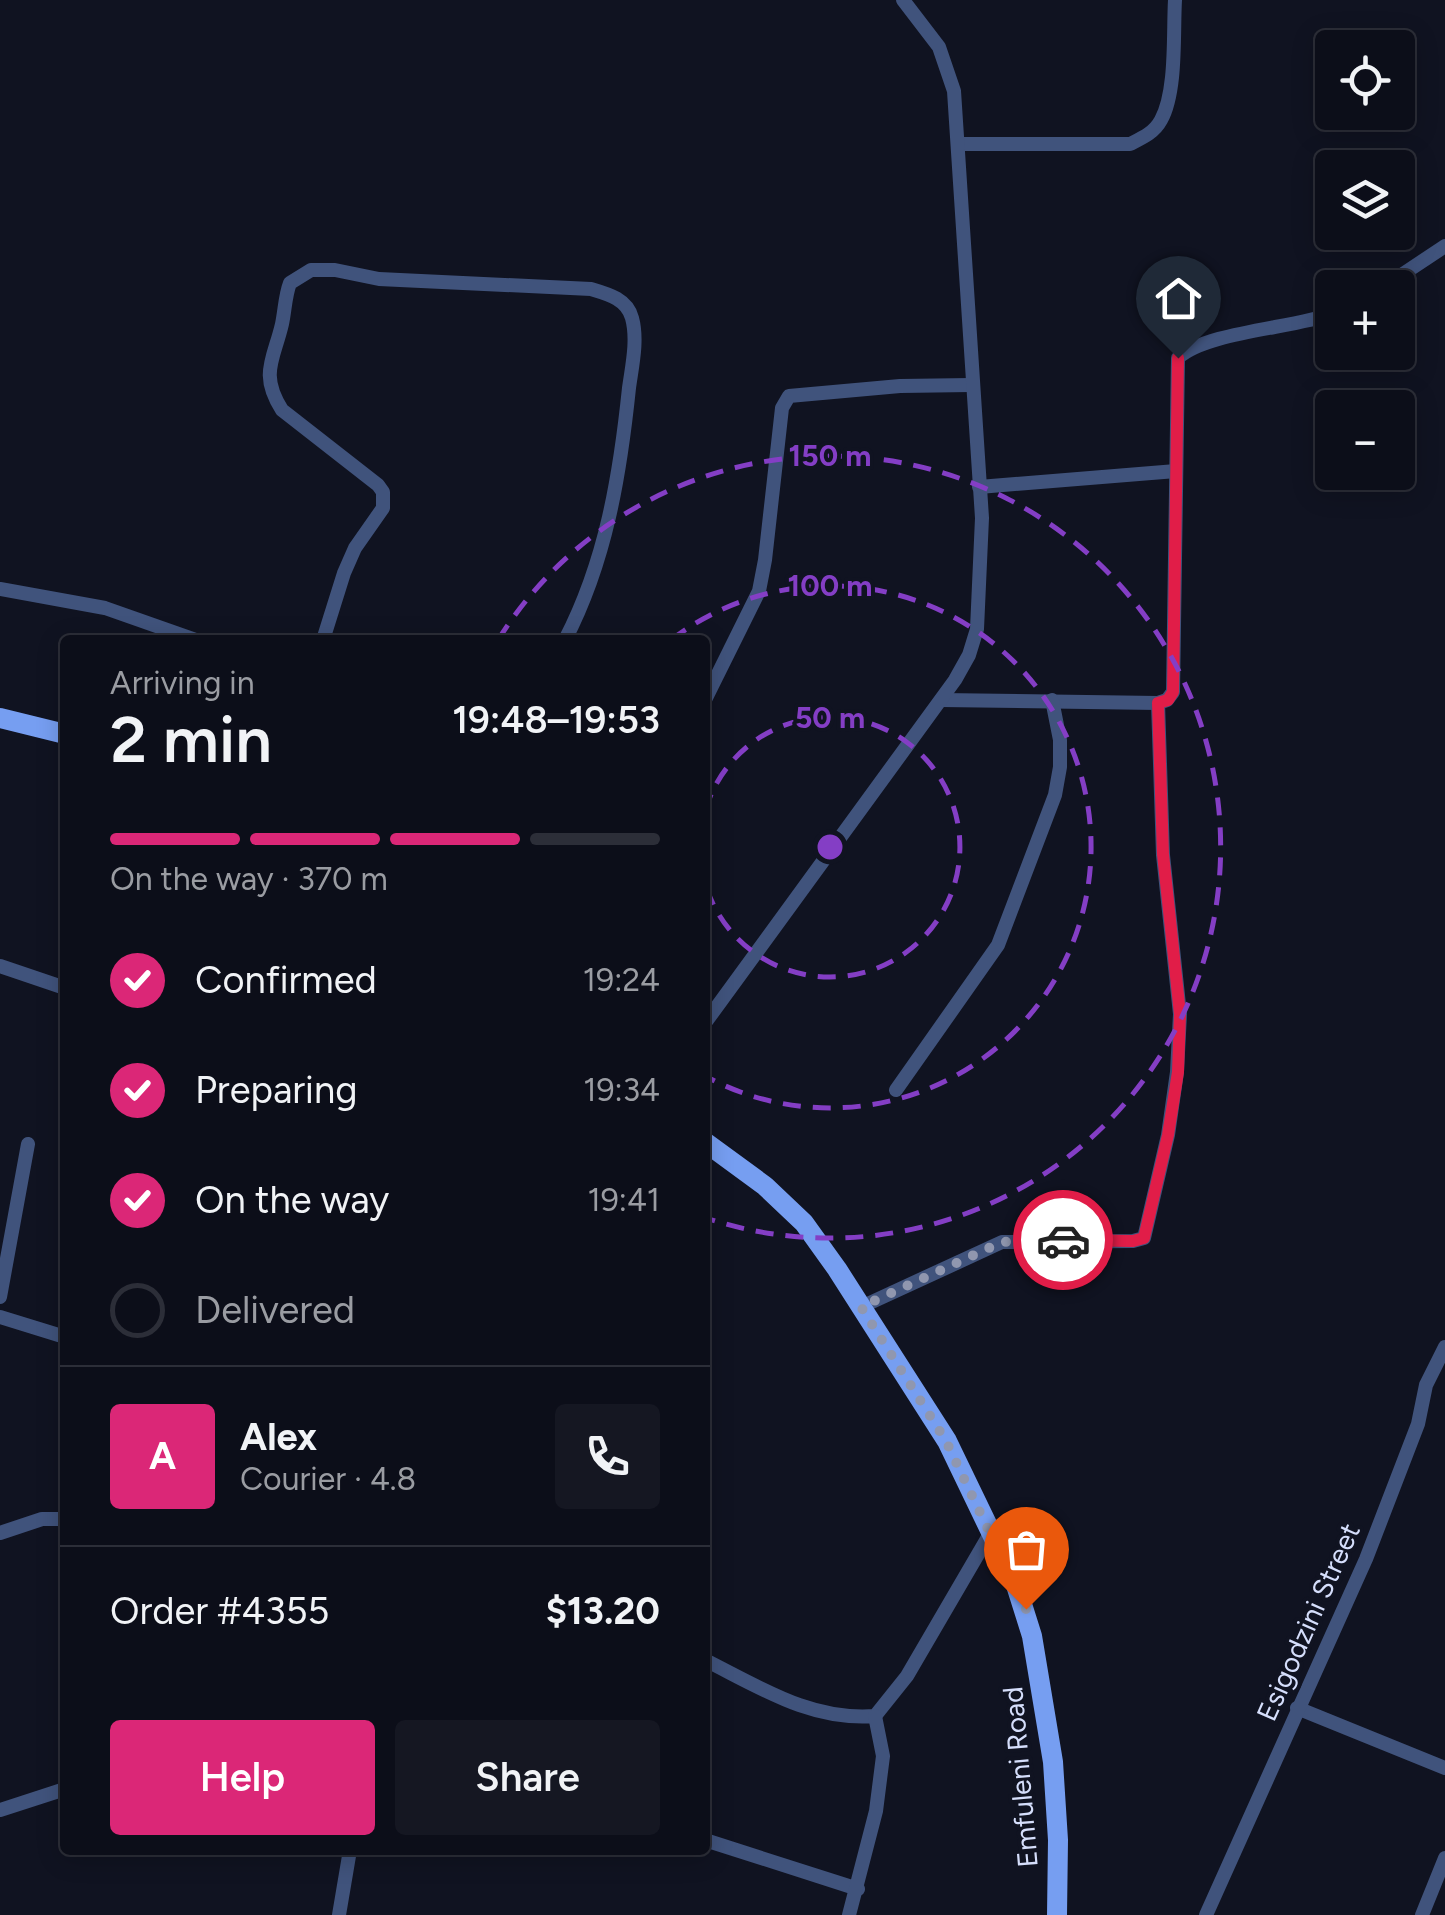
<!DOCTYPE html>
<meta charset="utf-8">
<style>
body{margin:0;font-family:Figtree,sans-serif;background:#151722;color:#f1f3f6;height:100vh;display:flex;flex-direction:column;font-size:38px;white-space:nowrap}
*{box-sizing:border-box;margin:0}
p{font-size:32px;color:#9a9ca2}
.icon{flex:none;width:55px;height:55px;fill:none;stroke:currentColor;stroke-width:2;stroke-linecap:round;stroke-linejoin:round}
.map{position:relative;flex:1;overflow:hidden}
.details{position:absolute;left:60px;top:635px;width:650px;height:1220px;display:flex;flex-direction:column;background:#0c0e19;border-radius:10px;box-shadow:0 5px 25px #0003,0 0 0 2px #2c2e38}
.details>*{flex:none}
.controls{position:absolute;left:1315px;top:30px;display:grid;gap:20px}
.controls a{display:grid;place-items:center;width:100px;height:100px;border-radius:10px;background:#0c0e19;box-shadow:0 5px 25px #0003,0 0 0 2px #2c2e38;font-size:50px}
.pin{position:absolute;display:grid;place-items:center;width:85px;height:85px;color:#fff;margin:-102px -42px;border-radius:50% 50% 50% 0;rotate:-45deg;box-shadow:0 0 10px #0007}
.pin .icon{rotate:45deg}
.courier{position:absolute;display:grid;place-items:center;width:100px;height:100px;margin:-50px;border:8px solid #e11d48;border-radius:50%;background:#fff;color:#222;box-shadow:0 2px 12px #0007}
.summary em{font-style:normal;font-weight:600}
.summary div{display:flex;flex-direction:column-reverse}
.summary{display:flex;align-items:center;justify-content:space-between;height:170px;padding:0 50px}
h1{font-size:65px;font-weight:600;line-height:75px}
.bar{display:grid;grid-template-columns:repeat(4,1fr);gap:15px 10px;align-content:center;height:120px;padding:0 50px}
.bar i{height:12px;border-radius:8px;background:#2c2e38}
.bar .on{background:#db2777}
.bar p{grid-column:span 4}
.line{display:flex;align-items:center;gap:25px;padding:0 50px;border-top:2px solid #2c2e38}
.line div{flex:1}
.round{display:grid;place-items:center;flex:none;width:105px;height:105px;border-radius:10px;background:#151722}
ol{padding:0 50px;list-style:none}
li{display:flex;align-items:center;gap:30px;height:110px}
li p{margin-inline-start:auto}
li .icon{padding:10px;border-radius:50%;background:#db2777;color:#fff;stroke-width:4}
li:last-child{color:#9a9ca2}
li i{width:55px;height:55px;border:5px solid #2c2e38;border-radius:50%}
.action{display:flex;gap:20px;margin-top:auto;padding:20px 50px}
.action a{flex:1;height:115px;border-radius:10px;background:#db2777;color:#fff;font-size:40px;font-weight:600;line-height:115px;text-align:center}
.action a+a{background:#151722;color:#f1f3f6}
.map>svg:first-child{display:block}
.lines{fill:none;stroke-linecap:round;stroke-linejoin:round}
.street{stroke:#40537c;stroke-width:14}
.secondary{stroke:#769ef1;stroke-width:20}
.done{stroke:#9097af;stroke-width:10;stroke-dasharray:0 18}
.route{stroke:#e11d48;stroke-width:12}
.ring{fill:none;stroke:#843ec5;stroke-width:5;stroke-dasharray:18 12}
.labels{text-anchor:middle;stroke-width:8;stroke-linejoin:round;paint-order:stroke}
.street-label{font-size:28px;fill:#d5defb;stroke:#101321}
.centre{fill:#843ec5;stroke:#101321;stroke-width:5}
.ring-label{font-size:30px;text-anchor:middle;font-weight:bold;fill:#843ec5;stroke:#101321;stroke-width:8;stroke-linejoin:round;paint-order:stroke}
</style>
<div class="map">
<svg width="1445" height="1915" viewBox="0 0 1445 1915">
<rect width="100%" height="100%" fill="#101321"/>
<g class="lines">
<g class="street">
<path d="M959,144H1130C1142,138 1154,133 1161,120C1177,91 1173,33 1175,0"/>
<path d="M1382,288L1445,246"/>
<path d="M979,487L1176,471"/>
<path d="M0,589L105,608L196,640"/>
<path d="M323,640L344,573L355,548L383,508V492L378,485L282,410C259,374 274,359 282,324C285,310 285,296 290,283L311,270H335L379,279L591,289C608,294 627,299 632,318C638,340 632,366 629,388C620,475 606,561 565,640"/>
<path d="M705,700L759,591L765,560L782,408L789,396L900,386L971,385"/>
<path d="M941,700L1158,703"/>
<path d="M1158,703L1167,700L1173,692L1178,358C1206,332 1293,328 1332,314"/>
<path d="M0,966L65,988"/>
<path d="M705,1023L955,680L969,655L977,629L982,518L954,91L939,47L903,0"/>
<path d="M896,1090L998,945L1055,795L1060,767V740L1052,700"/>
<path d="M0,1297L28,1144"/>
<path d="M861,1307L1002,1242L1133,1241L1144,1238L1168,1135L1177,1072L1180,1014L1163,855L1158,703"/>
<path d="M0,1317L65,1337"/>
<path d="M0,1533L42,1519H65"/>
<path d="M705,1660C761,1688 811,1721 875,1716L907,1676L991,1532"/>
<path d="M1297,1708L1445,1768"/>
<path d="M0,1810L65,1789"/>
<path d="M705,1840L858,1889"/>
<path d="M339,1915L350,1850"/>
<path d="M849,1915L876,1811L883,1756L875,1716"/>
<path d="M1206,1915L1366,1559L1418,1424L1426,1385L1445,1347"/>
<path d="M1422,1915L1445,1858"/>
</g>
<g class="secondary">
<path d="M0,718L65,734"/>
<path d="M705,1142L765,1186L804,1223L837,1269L947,1441L1015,1582L1032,1636L1053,1762L1058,1840L1057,1915"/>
</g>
</g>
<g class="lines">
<path class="done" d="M1026,1609L946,1441L861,1307L1002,1242L1063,1240"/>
<path class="route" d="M1063,1240L1133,1241L1144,1238L1168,1135L1178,1072L1180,1014L1163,854L1158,703L1168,700L1173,692L1178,358"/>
</g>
<g class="ring">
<path d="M705 811A130 130 0 1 1 705 883"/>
<path d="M671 640A261 261 0 1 1 705 1076"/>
<path d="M498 640A391 391 0 1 1 706 1218"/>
</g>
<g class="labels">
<g class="street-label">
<text transform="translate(1308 1622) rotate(-66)" y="10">Esigodzini Street</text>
<text transform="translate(1020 1777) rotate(-95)" y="10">Emfuleni Road</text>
</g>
</g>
<circle cx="830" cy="847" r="15" class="centre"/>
<g class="ring-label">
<text x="830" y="466">150 m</text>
<text x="830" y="596">100 m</text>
<text x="830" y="728">50 m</text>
</g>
</svg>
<div class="controls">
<a><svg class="icon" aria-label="locate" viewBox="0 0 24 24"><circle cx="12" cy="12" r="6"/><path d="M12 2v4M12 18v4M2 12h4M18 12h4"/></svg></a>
<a><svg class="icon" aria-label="layers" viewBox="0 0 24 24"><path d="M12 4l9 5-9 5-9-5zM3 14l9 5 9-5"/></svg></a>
<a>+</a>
<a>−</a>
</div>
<div class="pin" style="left:1026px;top:1609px;background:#ea580c"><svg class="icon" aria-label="bag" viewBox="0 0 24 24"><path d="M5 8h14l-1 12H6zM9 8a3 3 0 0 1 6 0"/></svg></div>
<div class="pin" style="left:1178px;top:358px;background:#1f2937"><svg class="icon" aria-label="home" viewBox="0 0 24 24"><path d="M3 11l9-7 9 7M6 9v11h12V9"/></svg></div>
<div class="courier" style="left:1063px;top:1240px"><svg class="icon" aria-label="car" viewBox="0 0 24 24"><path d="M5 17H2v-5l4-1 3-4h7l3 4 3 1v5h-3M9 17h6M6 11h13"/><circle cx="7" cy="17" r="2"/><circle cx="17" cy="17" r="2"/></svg></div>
<section class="details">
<div class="summary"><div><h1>2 min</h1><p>Arriving in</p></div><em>19:48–19:53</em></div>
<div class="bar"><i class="on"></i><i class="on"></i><i class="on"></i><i></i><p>On the way · 370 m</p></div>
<ol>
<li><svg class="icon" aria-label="check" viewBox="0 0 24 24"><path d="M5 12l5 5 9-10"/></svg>Confirmed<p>19:24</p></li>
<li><svg class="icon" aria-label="check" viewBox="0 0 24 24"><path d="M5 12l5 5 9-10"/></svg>Preparing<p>19:34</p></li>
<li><svg class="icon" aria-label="check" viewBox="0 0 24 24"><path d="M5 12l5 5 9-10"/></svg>On the way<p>19:41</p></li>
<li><i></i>Delivered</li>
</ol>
<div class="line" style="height:180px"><b class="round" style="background:#db2777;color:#fff">A</b><div><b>Alex</b><p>Courier · 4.8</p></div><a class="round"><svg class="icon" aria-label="phone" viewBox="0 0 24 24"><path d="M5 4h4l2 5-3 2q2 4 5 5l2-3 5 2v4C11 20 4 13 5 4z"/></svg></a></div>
<div class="line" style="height:130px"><div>Order #4355</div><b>$13.20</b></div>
<div class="action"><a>Help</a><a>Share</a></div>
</section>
</div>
